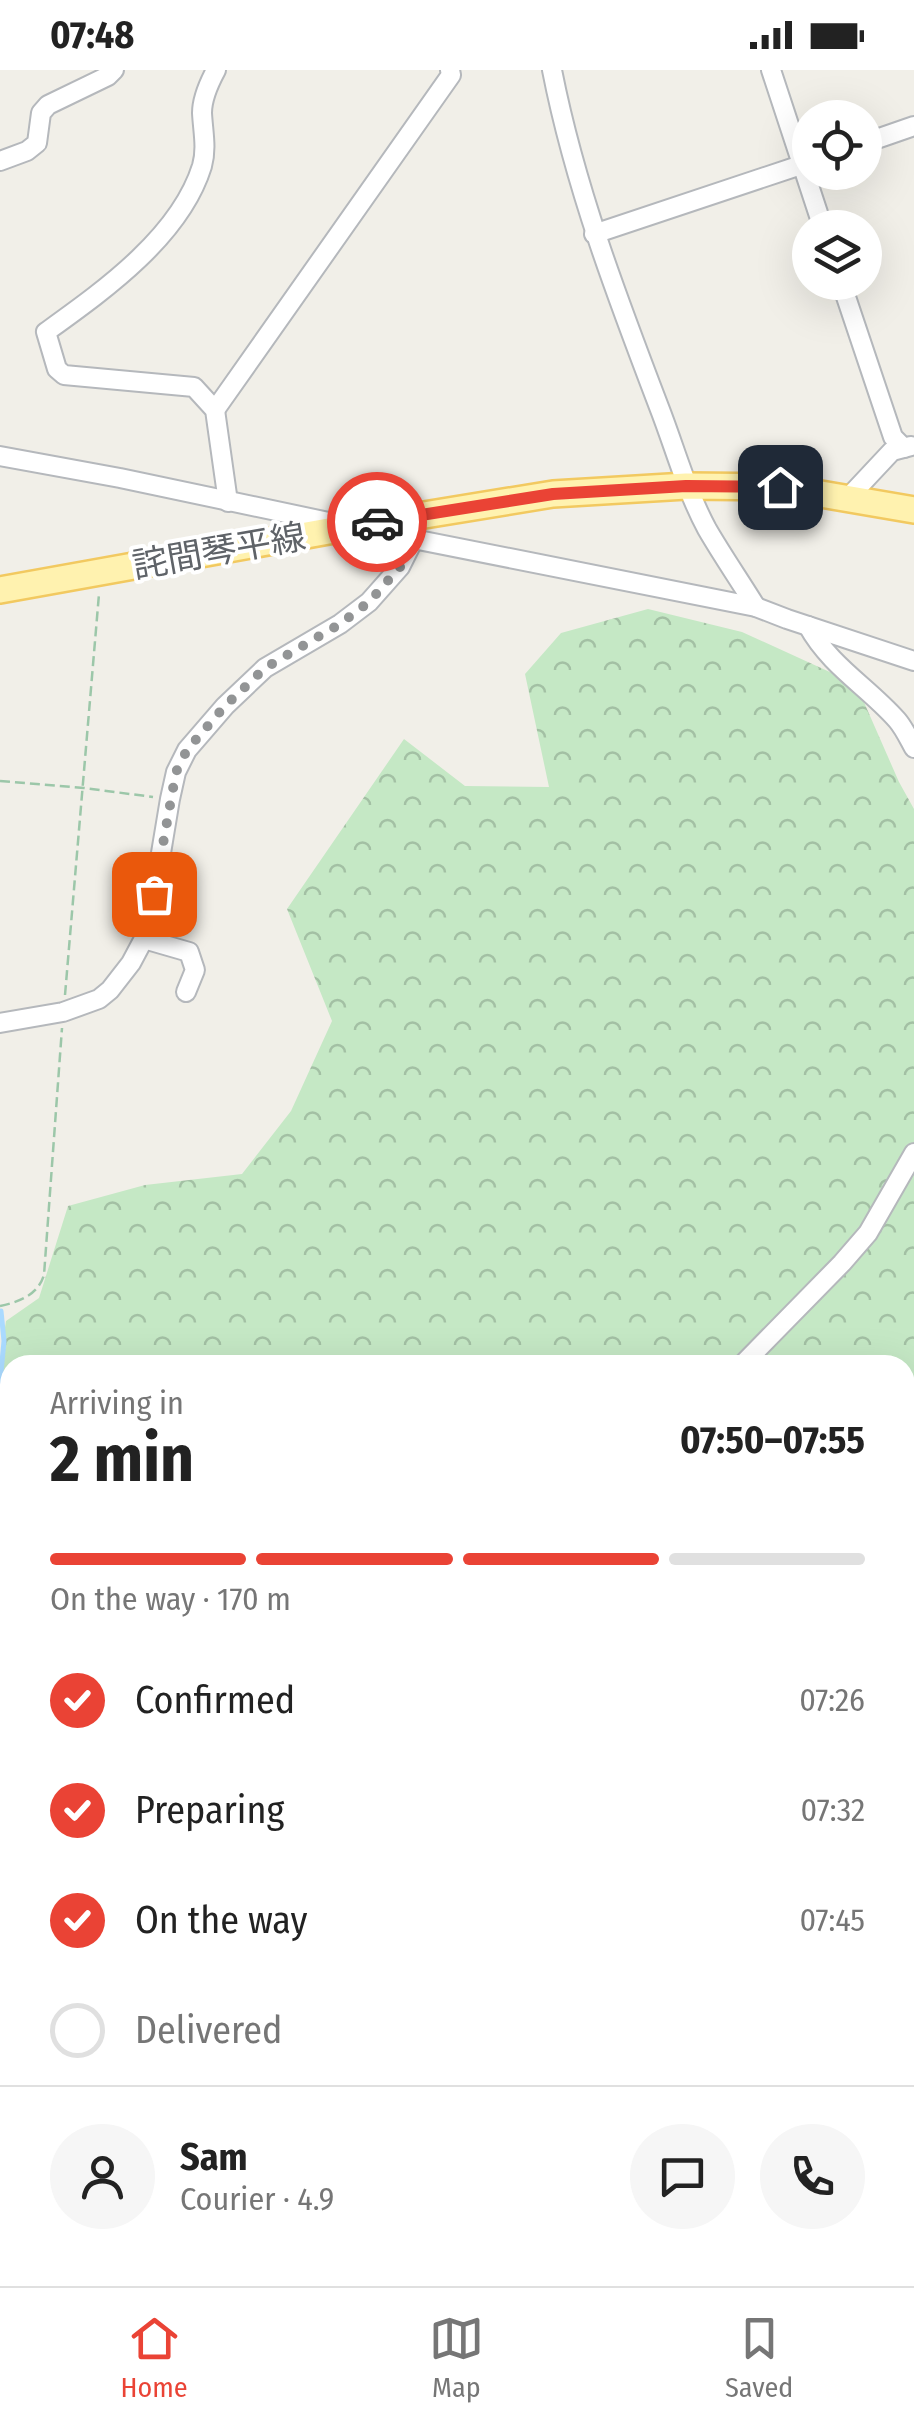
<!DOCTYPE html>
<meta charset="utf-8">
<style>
body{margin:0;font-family:"Fira Sans Condensed","Noto Sans JP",sans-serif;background:#f6f6f6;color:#222;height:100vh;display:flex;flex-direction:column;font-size:38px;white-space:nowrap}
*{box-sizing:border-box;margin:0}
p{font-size:32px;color:#767676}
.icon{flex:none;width:55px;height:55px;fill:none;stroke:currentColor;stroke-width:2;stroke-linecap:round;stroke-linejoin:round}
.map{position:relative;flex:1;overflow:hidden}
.panel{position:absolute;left:0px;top:1285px;width:915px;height:932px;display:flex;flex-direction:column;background:#fff;border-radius:30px 30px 0 0;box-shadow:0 10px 40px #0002}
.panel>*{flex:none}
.tools{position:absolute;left:792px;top:30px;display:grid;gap:20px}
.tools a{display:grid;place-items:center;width:90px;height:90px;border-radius:50%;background:#fff;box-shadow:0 10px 40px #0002;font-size:50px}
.pin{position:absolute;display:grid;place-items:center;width:85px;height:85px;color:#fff;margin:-42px;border-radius:20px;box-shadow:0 5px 15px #0006}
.courier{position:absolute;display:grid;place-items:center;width:100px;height:100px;margin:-50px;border:8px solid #ea4335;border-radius:50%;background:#fff;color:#222;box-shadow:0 2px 12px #0007}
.head em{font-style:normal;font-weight:700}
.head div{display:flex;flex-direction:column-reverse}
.head{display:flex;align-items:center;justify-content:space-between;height:170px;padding:0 50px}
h1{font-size:65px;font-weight:700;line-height:75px}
.bar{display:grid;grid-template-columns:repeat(4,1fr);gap:15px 10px;align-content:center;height:120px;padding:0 50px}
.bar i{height:12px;border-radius:8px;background:#e0e0e0}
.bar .current{background:#ea4335}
.bar p{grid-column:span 4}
.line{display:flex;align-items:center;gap:25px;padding:0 50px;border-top:2px solid #e0e0e0}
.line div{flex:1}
.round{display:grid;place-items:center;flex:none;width:105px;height:105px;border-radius:52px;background:#f6f6f6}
ol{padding:0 50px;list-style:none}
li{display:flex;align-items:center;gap:30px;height:110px}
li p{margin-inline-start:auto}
li .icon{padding:10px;border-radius:50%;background:#ea4335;color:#fff;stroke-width:4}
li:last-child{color:#767676}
li i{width:55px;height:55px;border:5px solid #e0e0e0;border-radius:50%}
.status{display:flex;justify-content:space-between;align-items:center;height:70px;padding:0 50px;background:#fff;direction:ltr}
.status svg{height:28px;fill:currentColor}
.dock{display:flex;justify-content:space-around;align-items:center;height:140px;border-top:2px solid #e0e0e0;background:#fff;font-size:28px;color:#767676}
.dock a{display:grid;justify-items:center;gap:5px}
.dock .current{color:#ea4335}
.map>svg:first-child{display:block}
.forest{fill:url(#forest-crowns)}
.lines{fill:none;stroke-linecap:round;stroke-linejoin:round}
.stream{stroke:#aadaff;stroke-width:5}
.river{stroke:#aadaff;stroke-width:30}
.street-casing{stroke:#b5b8bc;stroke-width:22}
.secondary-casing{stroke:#b6babf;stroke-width:28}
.primary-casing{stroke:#f2c960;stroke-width:30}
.path{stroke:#9cc7a9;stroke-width:2.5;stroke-dasharray:10 5;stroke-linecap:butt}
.street{stroke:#fff;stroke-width:18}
.secondary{stroke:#fff;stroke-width:22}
.primary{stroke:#fff2af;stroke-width:25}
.done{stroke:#929495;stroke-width:10;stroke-dasharray:0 18}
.route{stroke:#ea4335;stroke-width:12}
.labels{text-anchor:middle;stroke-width:8;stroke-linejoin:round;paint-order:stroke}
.street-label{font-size:35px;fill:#5f6368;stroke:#fff}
</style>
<div class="status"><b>07:48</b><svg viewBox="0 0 49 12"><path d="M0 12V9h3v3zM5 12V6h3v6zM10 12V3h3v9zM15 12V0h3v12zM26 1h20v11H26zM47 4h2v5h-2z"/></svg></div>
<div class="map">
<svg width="914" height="2216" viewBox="0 0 914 2216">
<defs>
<pattern id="forest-crowns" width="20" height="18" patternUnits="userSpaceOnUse" patternTransform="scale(2.5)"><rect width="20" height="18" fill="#c5e8c5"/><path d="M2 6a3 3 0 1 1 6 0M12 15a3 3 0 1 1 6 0" fill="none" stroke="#a3c0a4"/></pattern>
</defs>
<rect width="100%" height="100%" fill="#f1efe8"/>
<path class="forest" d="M648,539L742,562L856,614L899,712L914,739V1399L905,1418V1295H10V1735L0,1722V1291L6,1251L39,1228L68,1136L145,1115L242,1104L291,1041L332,951L287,839L404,669L465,716L549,717L525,604L561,563Z"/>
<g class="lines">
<g class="stream">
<path d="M0,1313L4,1271L1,1241"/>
<path d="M0,1316V1343"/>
</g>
<g class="river">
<path d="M0,1816L10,1825"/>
<path d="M905,1887L914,1891"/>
<path d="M905,1962L914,1965"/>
<path d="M0,1979L10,1981"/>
</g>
<defs>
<g id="street">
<path d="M216,0C209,13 202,28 202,43C203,62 207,78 202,96C180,167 103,221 46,262L57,299L64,305L194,317L215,340L228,432"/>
<path d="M552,0C575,117 617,227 659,337C675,378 686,420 707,459C722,485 740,511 756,537"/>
<path d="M771,0L823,158"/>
<path d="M865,73L914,56"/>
<path d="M0,91L27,81L37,73L41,43L48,35L108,6L114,0"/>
<path d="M594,164L810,92"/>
<path d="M841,212L893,367L904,378"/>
<path d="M215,340L451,5L450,0"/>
<path d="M0,386L120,408L338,454"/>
<path d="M848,428L892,381L911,376"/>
<path d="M368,460L756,537L787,549L914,591"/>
<path d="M808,556C830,596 868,617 897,650C904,658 909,669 914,678"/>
<path d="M144,869L189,882L195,900L186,922"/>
<path d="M0,953L63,942L99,929L110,920L131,893L148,861L170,729L176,702L187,680L225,636L265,598L340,554L369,532L400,497L414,469"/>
<path d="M742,1295L842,1193L868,1163L914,1083"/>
<path d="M0,1771L10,1776"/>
<path d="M0,1921L10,1922"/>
</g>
<g id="secondary">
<path d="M905,2060L914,2063"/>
<path d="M0,2210L30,2216"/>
<path d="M302,2216L360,2208"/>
</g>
<path id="primary" d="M0,520L351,457L553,424L686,416L780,417L914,440"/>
</defs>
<use href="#street" class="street-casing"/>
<use href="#secondary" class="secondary-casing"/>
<use href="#primary" class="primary-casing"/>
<g class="path">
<path d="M0,711L84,718L153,727"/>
<path d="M65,925L99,524"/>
<path d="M0,1236C19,1232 38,1225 44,1205L62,958"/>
<path d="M0,1701L10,1729"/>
<path d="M0,1852L10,1861"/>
</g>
<use href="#street" class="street"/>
<use href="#secondary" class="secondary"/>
<use href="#primary" class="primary"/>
</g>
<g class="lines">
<path class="done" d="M154,824L176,702L187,680L225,636L265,598L340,554L369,532L400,497L414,469L351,457L377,452"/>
<path class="route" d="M377,452L553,424L686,416L780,417"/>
</g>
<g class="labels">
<g class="street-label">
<text transform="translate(219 481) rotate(-10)" y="12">詫間琴平線</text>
</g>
</g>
</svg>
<div class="tools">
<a><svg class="icon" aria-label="locate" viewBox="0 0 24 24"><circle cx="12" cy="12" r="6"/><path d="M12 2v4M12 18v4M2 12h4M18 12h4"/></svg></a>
<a><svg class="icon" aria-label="layers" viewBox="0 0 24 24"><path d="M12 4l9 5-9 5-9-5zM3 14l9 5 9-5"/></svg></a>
</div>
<div class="pin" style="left:154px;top:824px;background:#ea580c"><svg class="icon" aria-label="bag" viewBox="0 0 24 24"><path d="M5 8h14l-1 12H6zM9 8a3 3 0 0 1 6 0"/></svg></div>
<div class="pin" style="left:780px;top:417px;background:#1f2937"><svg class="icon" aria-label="home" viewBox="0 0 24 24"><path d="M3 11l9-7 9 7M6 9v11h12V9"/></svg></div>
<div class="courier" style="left:377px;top:452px"><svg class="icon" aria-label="car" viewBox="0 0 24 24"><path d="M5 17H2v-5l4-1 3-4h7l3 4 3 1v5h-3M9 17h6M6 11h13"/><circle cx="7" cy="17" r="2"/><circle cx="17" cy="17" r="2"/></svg></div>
<section class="panel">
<div class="head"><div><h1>2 min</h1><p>Arriving in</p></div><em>07:50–07:55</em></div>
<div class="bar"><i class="current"></i><i class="current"></i><i class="current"></i><i></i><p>On the way · 170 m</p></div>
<ol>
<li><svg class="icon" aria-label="check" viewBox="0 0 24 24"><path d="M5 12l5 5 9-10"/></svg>Confirmed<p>07:26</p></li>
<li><svg class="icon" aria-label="check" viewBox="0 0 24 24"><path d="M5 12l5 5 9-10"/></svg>Preparing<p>07:32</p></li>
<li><svg class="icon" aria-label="check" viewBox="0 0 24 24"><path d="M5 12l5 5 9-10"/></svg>On the way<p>07:45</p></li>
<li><i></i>Delivered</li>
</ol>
<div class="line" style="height:180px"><a class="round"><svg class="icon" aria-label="person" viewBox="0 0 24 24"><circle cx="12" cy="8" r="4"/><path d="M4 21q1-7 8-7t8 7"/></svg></a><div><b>Sam</b><p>Courier · 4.9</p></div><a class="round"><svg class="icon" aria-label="chat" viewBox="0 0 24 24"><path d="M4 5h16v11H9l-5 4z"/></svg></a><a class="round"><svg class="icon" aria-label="phone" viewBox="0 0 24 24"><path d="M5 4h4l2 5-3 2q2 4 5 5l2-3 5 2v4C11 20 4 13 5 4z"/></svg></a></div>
</section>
</div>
<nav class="dock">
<a class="current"><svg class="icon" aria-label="home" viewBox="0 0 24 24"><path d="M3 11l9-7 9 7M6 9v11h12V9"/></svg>Home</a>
<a><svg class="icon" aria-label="map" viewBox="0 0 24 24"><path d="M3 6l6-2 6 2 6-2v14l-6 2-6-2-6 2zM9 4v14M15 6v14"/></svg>Map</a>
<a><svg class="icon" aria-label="saved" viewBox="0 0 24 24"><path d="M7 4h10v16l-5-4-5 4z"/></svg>Saved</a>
</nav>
